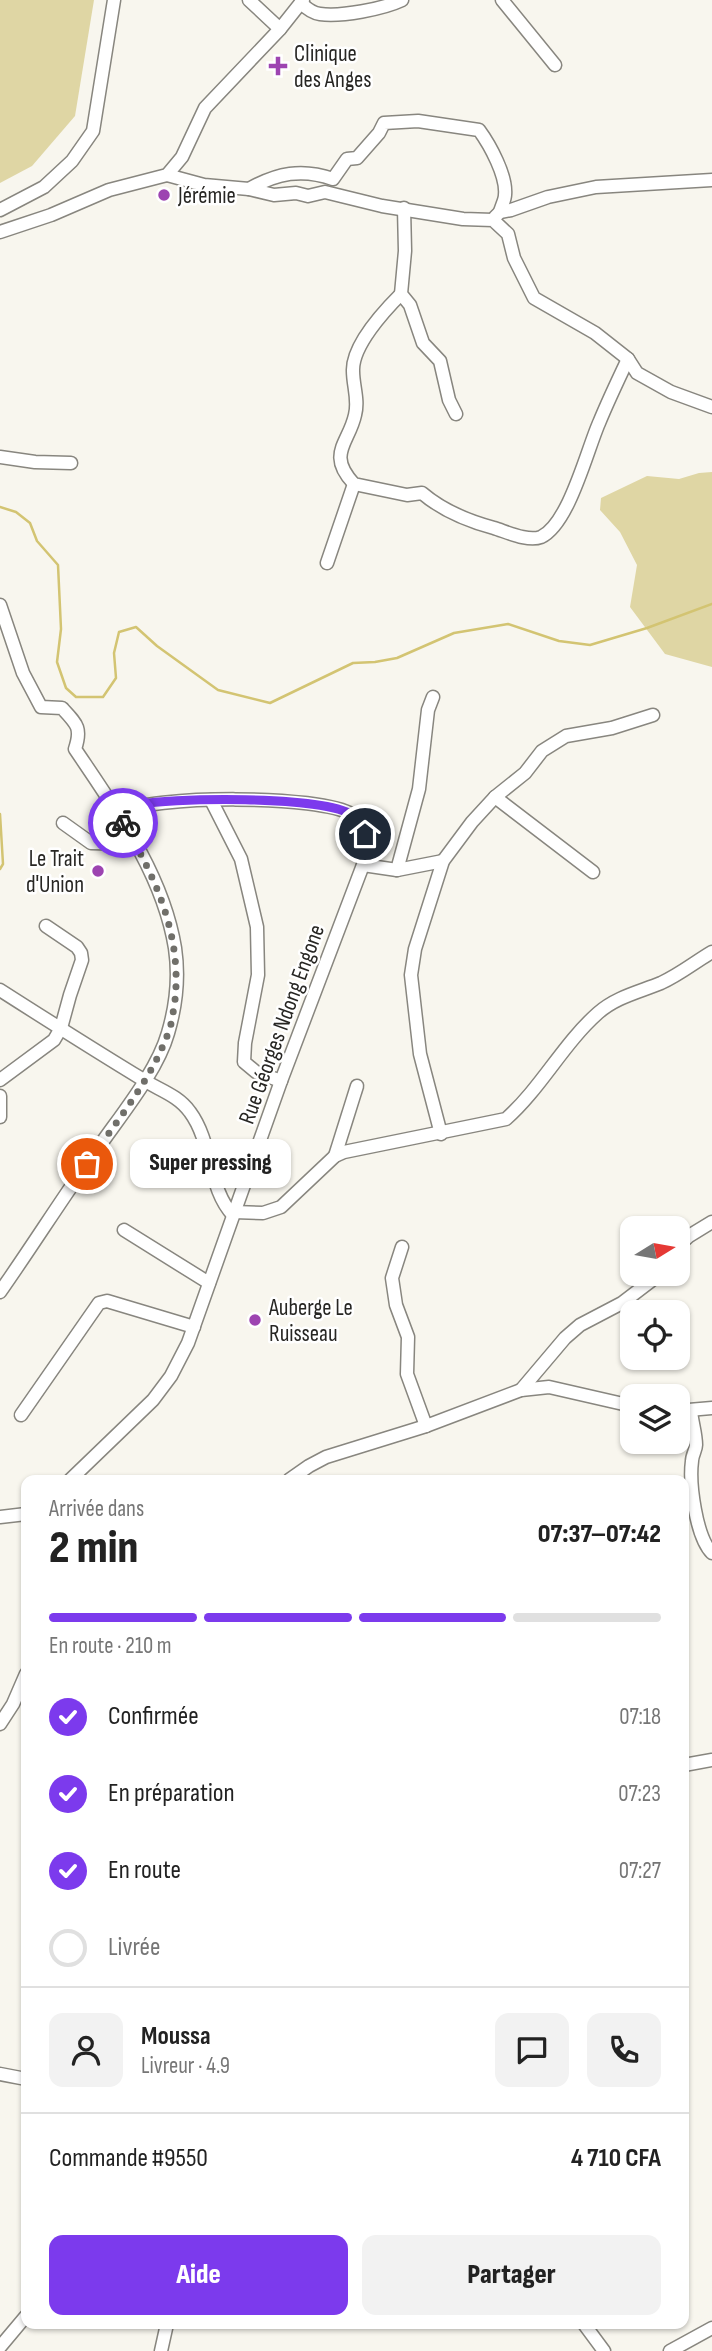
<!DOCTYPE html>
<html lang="fr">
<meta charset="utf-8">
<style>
body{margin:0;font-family:"Sofia Sans Condensed",sans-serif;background:#f2f2f2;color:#222;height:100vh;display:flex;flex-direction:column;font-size:26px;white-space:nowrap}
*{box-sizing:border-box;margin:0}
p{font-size:23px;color:#767676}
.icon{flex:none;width:38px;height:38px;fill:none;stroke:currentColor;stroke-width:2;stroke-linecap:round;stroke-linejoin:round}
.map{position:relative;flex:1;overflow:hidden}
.side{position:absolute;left:21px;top:1475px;width:668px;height:854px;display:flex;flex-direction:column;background:#fff;border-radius:14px;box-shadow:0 2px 5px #0004}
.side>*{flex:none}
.needle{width:46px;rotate:79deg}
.buttons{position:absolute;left:620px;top:1216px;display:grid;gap:14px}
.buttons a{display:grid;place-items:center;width:70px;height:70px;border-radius:14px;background:#fff;box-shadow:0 2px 5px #0004;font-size:35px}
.pin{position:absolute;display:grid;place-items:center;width:60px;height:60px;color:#fff;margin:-30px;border:4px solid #fff;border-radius:50%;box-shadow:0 2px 7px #0007}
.courier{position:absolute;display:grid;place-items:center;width:70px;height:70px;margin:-35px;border:5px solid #7c3aed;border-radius:50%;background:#fff;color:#222;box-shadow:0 2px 9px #0007}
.bubble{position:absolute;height:49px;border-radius:14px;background:#fff;box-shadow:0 2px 5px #0004;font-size:23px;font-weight:800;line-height:49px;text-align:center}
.headline em{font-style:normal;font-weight:800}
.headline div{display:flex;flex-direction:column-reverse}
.headline{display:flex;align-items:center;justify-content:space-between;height:119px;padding:0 28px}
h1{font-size:46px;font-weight:800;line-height:52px}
.bar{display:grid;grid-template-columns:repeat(4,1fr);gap:10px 7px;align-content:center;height:84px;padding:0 28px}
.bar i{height:9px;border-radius:5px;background:#e0e0e0}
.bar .active{background:#7c3aed}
.bar p{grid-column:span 4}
.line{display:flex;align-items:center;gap:18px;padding:0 28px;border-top:2px solid #e0e0e0}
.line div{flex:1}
.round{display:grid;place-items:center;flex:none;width:74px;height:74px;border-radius:14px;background:#f2f2f2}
ol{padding:0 28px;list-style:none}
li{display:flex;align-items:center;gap:21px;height:77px}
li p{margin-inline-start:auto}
li .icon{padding:7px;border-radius:50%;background:#7c3aed;color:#fff;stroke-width:4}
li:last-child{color:#767676}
li i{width:38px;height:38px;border:4px solid #e0e0e0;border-radius:50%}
.cta{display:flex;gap:14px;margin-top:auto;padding:14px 28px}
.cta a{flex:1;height:80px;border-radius:14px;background:#7c3aed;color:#fff;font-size:28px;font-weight:800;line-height:80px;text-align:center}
.cta a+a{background:#f2f2f2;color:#222}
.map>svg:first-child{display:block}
.green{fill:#dfd6a4}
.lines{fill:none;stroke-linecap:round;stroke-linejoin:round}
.stream{stroke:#d3c472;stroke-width:2.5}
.minor-casing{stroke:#88867f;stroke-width:15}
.minor{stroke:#fff;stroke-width:12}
.done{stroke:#706f6a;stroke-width:7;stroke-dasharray:0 12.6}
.route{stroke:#7c3aed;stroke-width:9}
.poi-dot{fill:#9d44b1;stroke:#fff;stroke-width:2.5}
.labels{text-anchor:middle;stroke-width:5;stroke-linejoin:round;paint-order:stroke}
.poi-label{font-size:23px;fill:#272623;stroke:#fff;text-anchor:start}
.street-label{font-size:23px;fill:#272623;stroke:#fff}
</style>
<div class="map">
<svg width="712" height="2351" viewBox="0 0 712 2351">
<rect width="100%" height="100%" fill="#f8f6ee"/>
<g class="green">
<path d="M0,0H94L75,116L32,166L0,183Z"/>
<path d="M712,472V667L665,654L630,607L637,565L620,532L600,510L601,498L647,476L679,479L699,473Z"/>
</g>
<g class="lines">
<g class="stream">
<path d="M0,507L16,512L30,523L37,541L58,565L61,629L57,662L66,688L76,697H103L116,678L114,653L119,632L136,627L157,646L218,690L270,703L353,663L375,662L397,658L454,633L508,624L559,641L590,645L647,628L712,604"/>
<path d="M0,814L3,864L0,869"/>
</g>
<defs>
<g id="minor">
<path d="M249,0L280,29"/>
<path d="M502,0L555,65"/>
<path d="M301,3C306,8 312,13 320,14C341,17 383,9 402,0"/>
<path d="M167,175L204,185L249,189L274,195L296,193L308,196L325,192L382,206L463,219L493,220L508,234L514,258L534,298L595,333L628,359L637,373L671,392L712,407"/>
<path d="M249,189C277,173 302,168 333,179L347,159L357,158L379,133L384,123L418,121L479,130C490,145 507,176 505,195C505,200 501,207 500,212"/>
<path d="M404,208L405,251L401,294L410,305L423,343L440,361L449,400L456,414"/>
<path d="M0,210L44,187L72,161L93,131L114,0"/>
<path d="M495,217L500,212L511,210L548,197L596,187L712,180"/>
<path d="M0,232L51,215L109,190L167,175L182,157L205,108L280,29L303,0"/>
<path d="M401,294C384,311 352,346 353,371C353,386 359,400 355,415C349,443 326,454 354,484L407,495L422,493C443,511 468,521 494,528C507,532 528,542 541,537C569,524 587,450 599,423C608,401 618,380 628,359"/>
<path d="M0,457L35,462L71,463"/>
<path d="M327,563L354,484"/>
<path d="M0,605L23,673L41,707L62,708C77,724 82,728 75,749C116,810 163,874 175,948C179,975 176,1006 168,1033C157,1072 120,1116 96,1151C63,1197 33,1245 0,1292"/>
<path d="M495,797L593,872"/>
<path d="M211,800L241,859L257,927L258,975L245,1043L244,1062L256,1072L281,1081"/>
<path d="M63,823L91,843L136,844"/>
<path d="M363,865L397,870L443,861"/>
<path d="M397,870L419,789L428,710L433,697"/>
<path d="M0,990C47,1020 94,1050 142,1079C159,1090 178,1095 190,1112C213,1143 208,1189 233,1215"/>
<path d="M0,1080L54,1040L61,1028L70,995L82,960L81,953L77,947L46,926"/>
<path d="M0,1096V1117"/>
<path d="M441,1134L420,1054L411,975L415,949L443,861L472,822L495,797L525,773L542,751L566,736L612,728L653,715"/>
<path d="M335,1156L357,1086"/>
<path d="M234,1212L263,1213L281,1207L335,1156L344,1152L506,1119C541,1088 563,1044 598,1013C616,997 639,992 661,983C679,975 695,962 712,952"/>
<path d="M124,1230L209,1283"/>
<path d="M402,1247L392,1278L396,1305L408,1337L407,1374L426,1426"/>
<path d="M677,1247L689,1236L712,1222"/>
<path d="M521,1390L565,1338L580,1325L622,1303L660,1274"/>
<path d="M677,1411L712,1408"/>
<path d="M691,1411C692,1422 696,1434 696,1445C696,1450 692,1455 692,1461C689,1483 696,1537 712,1553"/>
<path d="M21,1415L99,1303L107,1301L194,1327"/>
<path d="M70,1480L153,1400L171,1376L188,1343L281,1081L363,865C368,849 368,825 353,815C320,794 151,795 117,813"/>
<path d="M289,1480L309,1466L326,1457L426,1426L521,1390L549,1387L632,1406"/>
<path d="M0,1517L26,1514"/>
<path d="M0,1724L13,1704L26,1674"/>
<path d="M684,1765L712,1760"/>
<path d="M0,2074L26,2079"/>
<path d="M584,2324L604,2351"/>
<path d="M0,2347L26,2316"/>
<path d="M161,2351L167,2324"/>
<path d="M670,2351L712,2328"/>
</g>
</defs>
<use href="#minor" class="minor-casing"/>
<use href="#minor" class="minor"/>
</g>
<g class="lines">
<path class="done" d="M87,1164C115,1123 149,1083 167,1036C172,1025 173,1012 175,1000C182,935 155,876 123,823"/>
<path class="route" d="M123,823L117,813C121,810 126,807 131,806C166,797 327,795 354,816C360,820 362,828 365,834"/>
</g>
<g class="poi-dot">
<path d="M274.5 55.5h7v7h7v7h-7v7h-7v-7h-7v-7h7z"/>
<circle cx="164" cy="195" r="7"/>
<circle cx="98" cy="871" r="7"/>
<circle cx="255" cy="1320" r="7"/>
</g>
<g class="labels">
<g class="poi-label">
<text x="294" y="61">Clinique<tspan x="294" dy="26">des Anges</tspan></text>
<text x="178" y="203">Jérémie</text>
<text x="84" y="866" text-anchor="end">Le Trait<tspan x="84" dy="26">d'Union</tspan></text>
<text x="269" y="1315">Auberge Le<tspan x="269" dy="26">Ruisseau</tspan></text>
</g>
<g class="street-label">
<text transform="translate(281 1024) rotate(-70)" y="8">Rue Géorges Ndong Engone</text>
</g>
</g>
</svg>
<div class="buttons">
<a><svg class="needle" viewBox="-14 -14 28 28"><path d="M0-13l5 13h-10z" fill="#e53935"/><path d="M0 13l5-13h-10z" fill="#767676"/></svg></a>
<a><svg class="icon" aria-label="locate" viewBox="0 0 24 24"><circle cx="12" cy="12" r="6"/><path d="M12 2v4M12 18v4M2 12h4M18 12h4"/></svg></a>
<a><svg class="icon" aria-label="layers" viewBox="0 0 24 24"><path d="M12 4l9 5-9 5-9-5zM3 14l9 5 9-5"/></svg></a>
</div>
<div class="pin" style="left:87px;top:1164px;background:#ea580c"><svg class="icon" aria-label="bag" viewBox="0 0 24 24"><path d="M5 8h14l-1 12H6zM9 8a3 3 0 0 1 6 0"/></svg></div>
<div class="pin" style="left:365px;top:834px;background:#1f2937"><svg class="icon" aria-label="home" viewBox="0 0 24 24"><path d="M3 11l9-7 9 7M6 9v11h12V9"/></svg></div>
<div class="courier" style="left:123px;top:823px"><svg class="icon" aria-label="bike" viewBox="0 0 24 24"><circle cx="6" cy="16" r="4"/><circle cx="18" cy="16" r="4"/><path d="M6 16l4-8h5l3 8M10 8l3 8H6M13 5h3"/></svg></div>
<div class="bubble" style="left:130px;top:1139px;width:161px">Super pressing</div>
<section class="side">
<div class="headline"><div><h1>2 min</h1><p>Arrivée dans</p></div><em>07:37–07:42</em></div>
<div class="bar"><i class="active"></i><i class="active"></i><i class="active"></i><i></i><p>En route · 210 m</p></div>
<ol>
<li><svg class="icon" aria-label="check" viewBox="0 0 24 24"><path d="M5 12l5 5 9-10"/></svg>Confirmée<p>07:18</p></li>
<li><svg class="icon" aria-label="check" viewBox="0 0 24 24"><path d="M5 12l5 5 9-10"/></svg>En préparation<p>07:23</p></li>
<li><svg class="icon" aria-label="check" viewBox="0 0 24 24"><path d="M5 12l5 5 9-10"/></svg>En route<p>07:27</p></li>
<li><i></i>Livrée</li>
</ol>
<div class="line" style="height:126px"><a class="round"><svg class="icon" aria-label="person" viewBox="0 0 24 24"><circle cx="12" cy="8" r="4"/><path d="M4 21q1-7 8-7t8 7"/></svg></a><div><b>Moussa</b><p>Livreur · 4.9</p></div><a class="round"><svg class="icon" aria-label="chat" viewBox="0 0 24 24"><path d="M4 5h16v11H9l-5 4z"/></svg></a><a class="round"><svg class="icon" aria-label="phone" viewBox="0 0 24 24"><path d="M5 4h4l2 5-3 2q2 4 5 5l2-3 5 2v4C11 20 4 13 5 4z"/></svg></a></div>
<div class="line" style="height:91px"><div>Commande #9550</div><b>4 710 CFA</b></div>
<div class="cta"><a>Aide</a><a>Partager</a></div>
</section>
</div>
